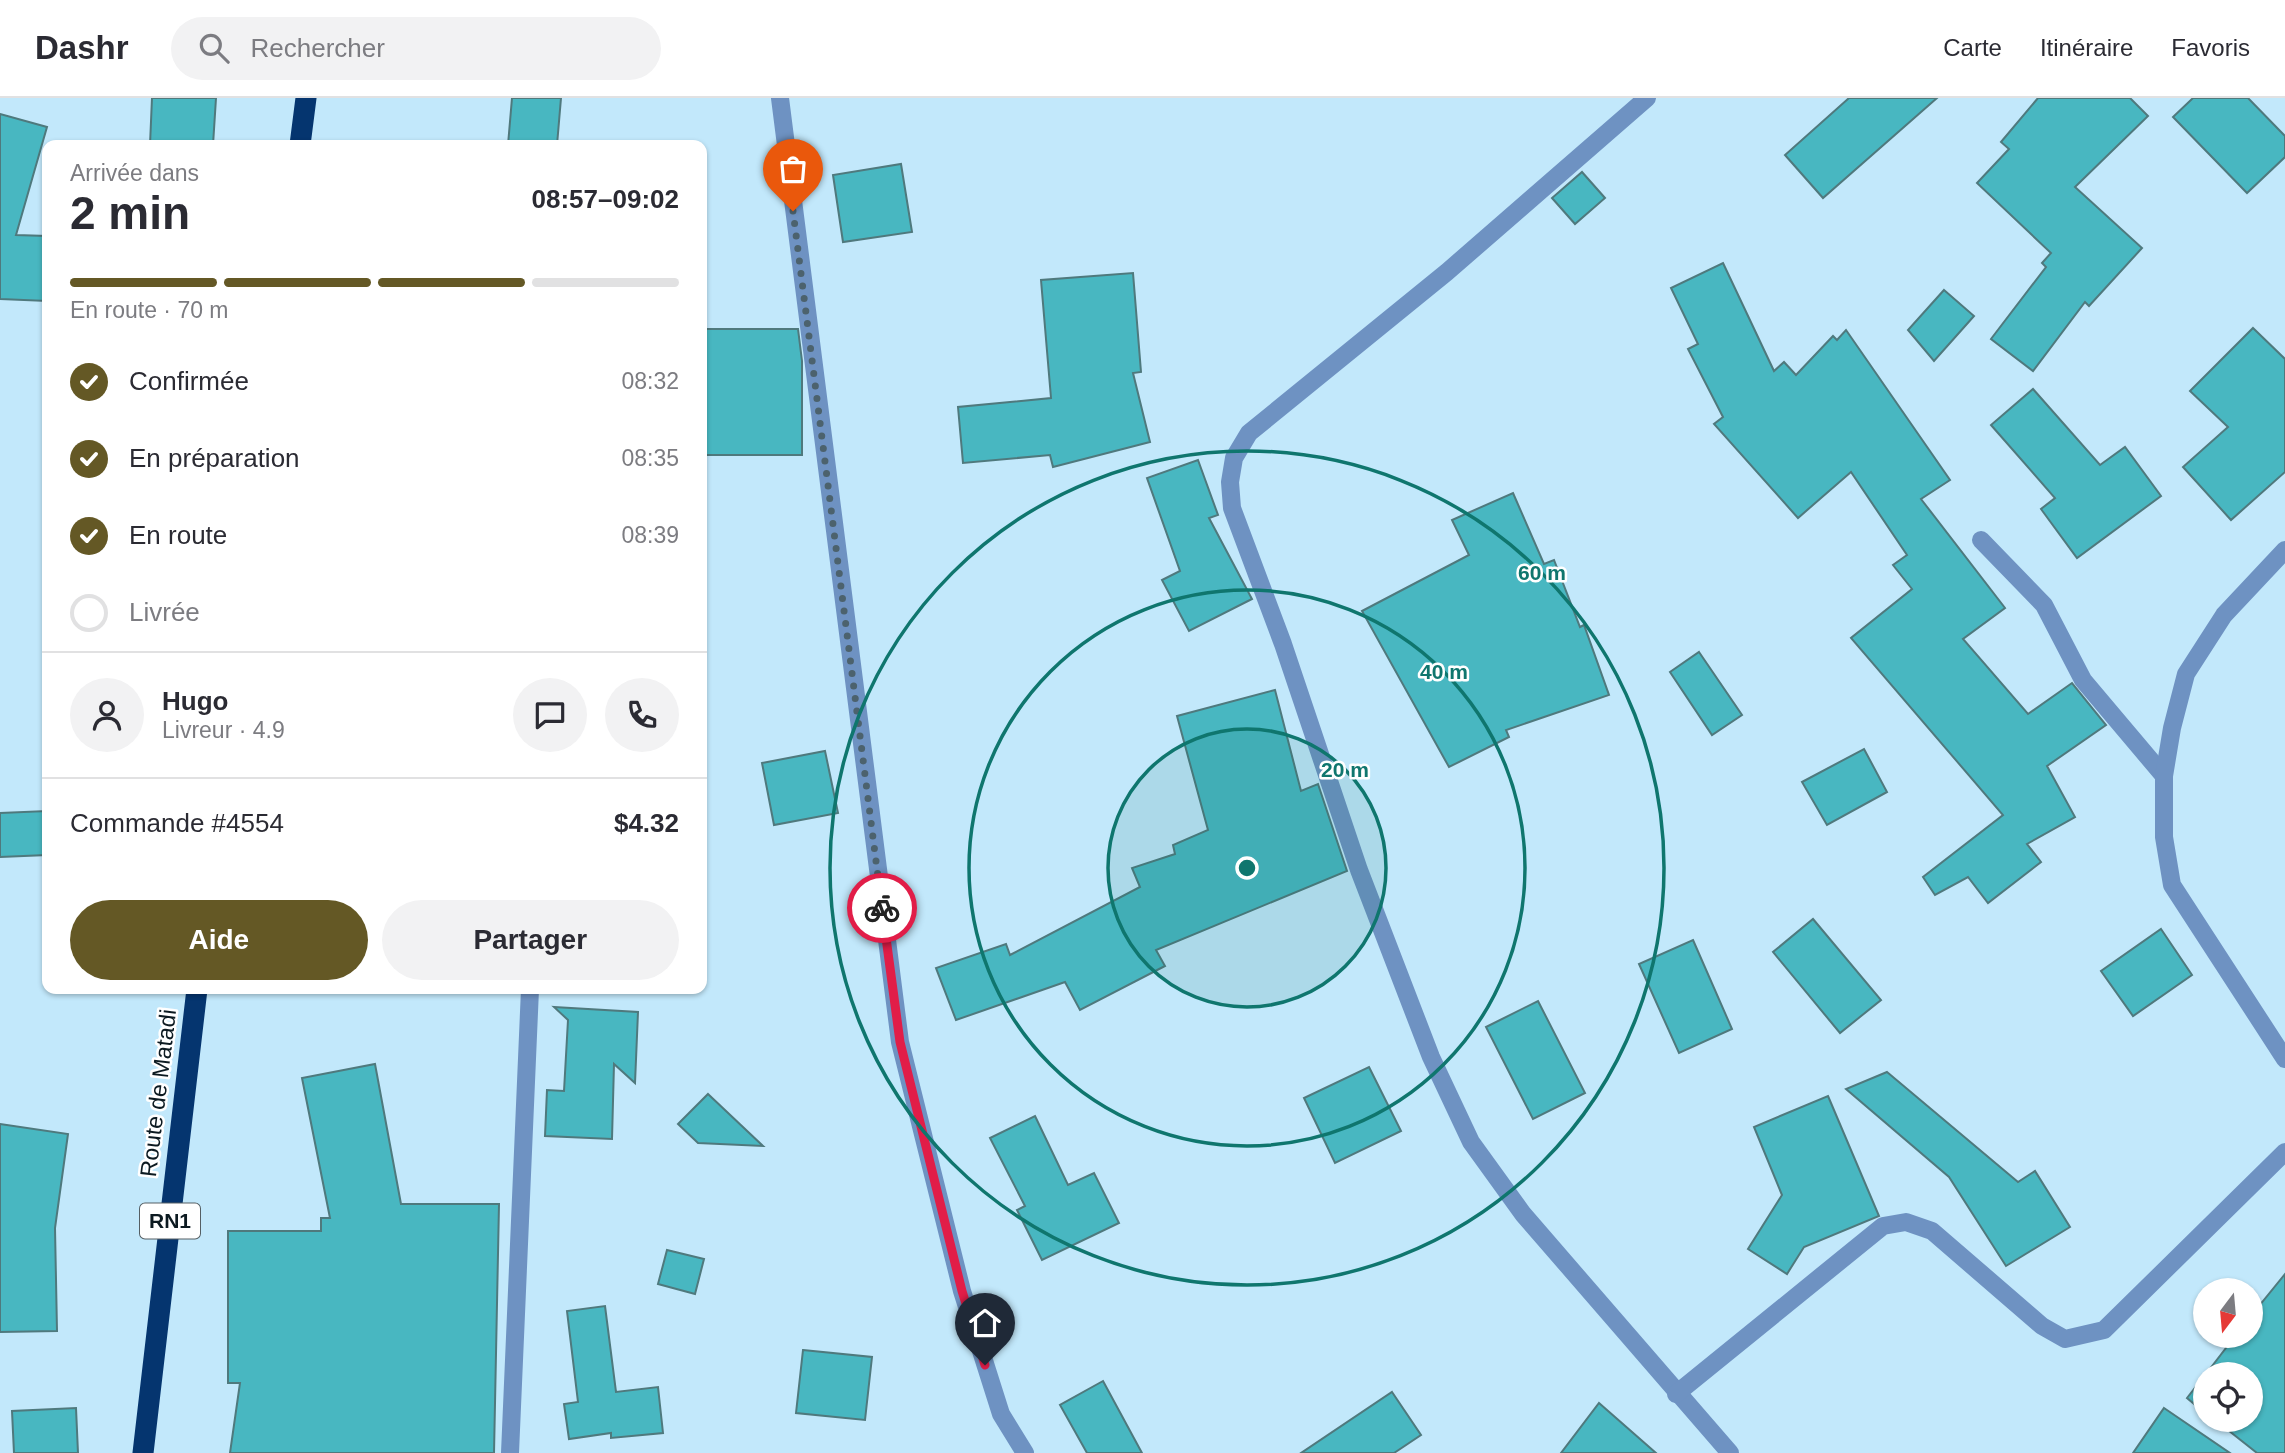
<!DOCTYPE html>
<html lang="fr">
<meta charset="utf-8">
<style>
body{margin:0;font-family:Arial,sans-serif;background:#f2f2f3;color:#2b2b33;height:100vh;display:flex;flex-direction:column;font-size:26px;white-space:nowrap}
*{box-sizing:border-box;margin:0}
p{font-size:23px;color:#7c7c81}
.icon{flex:none;width:38px;height:38px;fill:none;stroke:currentColor;stroke-width:2;stroke-linecap:round;stroke-linejoin:round}
.map{position:relative;flex:1;overflow:hidden}
.panel{position:absolute;left:42px;top:42px;width:665px;height:854px;display:flex;flex-direction:column;background:#fff;border-radius:14px;box-shadow:0 2px 5px #0004}
.panel>*{flex:none}
.needle{width:46px;rotate:196deg}
.tools{position:absolute;left:2193px;top:1180px;display:grid;gap:14px}
.tools a{display:grid;place-items:center;width:70px;height:70px;border-radius:50%;background:#fff;box-shadow:0 2px 5px #0004;font-size:35px}
.pin{position:absolute;display:grid;place-items:center;width:60px;height:60px;color:#fff;margin:-72px -30px;border-radius:50% 50% 50% 0;rotate:-45deg;box-shadow:0 0 7px #0007}
.pin .icon{rotate:45deg}
.courier{position:absolute;display:grid;place-items:center;width:70px;height:70px;margin:-35px;border:5px solid #e11d48;border-radius:50%;background:#fff;color:#222;box-shadow:0 2px 9px #0007}
.overview em{font-style:normal;font-weight:800}
.overview div{display:flex;flex-direction:column-reverse}
.overview{display:flex;align-items:center;justify-content:space-between;height:119px;padding:0 28px}
h1{font-size:46px;font-weight:800;line-height:52px}
.bar{display:grid;grid-template-columns:repeat(4,1fr);gap:10px 7px;align-content:center;height:84px;padding:0 28px}
.bar i{height:9px;border-radius:5px;background:#e1e1e2}
.bar .active{background:#645825}
.bar p{grid-column:span 4}
.line{display:flex;align-items:center;gap:18px;padding:0 28px;border-top:2px solid #e1e1e2}
.line div{flex:1}
.round{display:grid;place-items:center;flex:none;width:74px;height:74px;border-radius:37px;background:#f2f2f3}
ol{padding:0 28px;list-style:none}
li{display:flex;align-items:center;gap:21px;height:77px}
li p{margin-inline-start:auto}
li .icon{padding:7px;border-radius:50%;background:#645825;color:#fff;stroke-width:4}
li:last-child{color:#7c7c81}
li i{width:38px;height:38px;border:4px solid #e1e1e2;border-radius:50%}
.button{display:flex;gap:14px;margin-top:auto;padding:14px 28px}
.button a{flex:1;height:80px;border-radius:42px;background:#645825;color:#fff;font-size:28px;font-weight:800;line-height:80px;text-align:center}
.button a+a{background:#f2f2f3;color:#2b2b33}
header{display:flex;align-items:center;gap:42px;box-sizing:border-box;height:98px;padding:0 35px;background:#fff;border-bottom:2px solid #e1e1e2}
header strong{font-size:33px}
nav{display:flex;gap:38px;margin-inline-start:auto;font-size:24px}
.search{width:490px;height:63px;background:#f2f2f3;display:flex;align-items:center;gap:18px;box-sizing:border-box;padding:0 24px;border-radius:38px;color:#7c7c81;font-size:26px}
.map>svg:first-child{display:block}
.building{fill:#48b7c1;stroke:#4f797d;stroke-width:2}
.lines{fill:none;stroke-linecap:round;stroke-linejoin:round}
.minor{stroke:#6e92c2;stroke-width:18}
.highway{stroke:#05356f;stroke-width:21}
.done{stroke:#4c626d;stroke-width:7;stroke-dasharray:0 12.6}
.route{stroke:#e11d48;stroke-width:9}
.ring{fill:none;stroke:#0f766e;stroke-width:3.5}
.labels{text-anchor:middle;stroke-width:5;stroke-linejoin:round;paint-order:stroke}
.shield{fill:#fff;stroke:#555f64;stroke-width:2}
.shield-label{font-size:21px;font-weight:bold;fill:#0c1a21}
.street-label{font-size:23px;fill:#0c1a21;stroke:#fff}
.centre{fill:#0f766e;stroke:#fff;stroke-width:3.5}
.ring-label{font-size:21px;text-anchor:middle;font-weight:bold;fill:#0f766e;stroke:#fff;stroke-width:5;stroke-linejoin:round;paint-order:stroke}
</style>
<header>
<strong>Dashr</strong>
<div class="search"><svg class="icon" aria-label="search" viewBox="0 0 24 24"><circle cx="10" cy="10" r="6"/><path d="M15 15l6 6"/></svg>Rechercher</div>
<nav><a>Carte</a><a>Itinéraire</a><a>Favoris</a></nav>
</header>
<div class="map">
<svg width="2285" height="1355" viewBox="0 0 2285 1355">
<rect width="100%" height="100%" fill="#c2e8fb"/>
<g class="building">
<path d="M152,0H216L213,47H150Z"/>
<path d="M512,0H561L557,47H508Z"/>
<path d="M1849,0H1937L1823,100L1785,57Z"/>
<path d="M2038,0H2130L2148,18L2075,89L2142,150L2089,208L2085,204L2033,273L1991,241L2046,169L2042,165L2051,155L1977,85L2009,51L2001,44Z"/>
<path d="M2193,0H2248L2285,38V59L2247,95L2173,19Z"/>
<path d="M0,16L47,29L16,137L47,138V203L0,201Z"/>
<path d="M901,66L912,134L843,144L833,77Z"/>
<path d="M1582,74L1605,100L1575,126L1552,100Z"/>
<path d="M1723,165L1774,273L1784,264L1796,277L1833,238L1837,242L1846,232L1950,382L1921,401L2005,510L1963,541L2028,616L2072,585L2106,627L2047,668L2075,719L2027,746L2041,764L1988,805L1968,779L1935,797L1923,779L2003,717L1851,540L1912,491L1893,467L1907,457L1851,374L1798,420L1714,326L1723,319L1688,251L1698,246L1671,190Z"/>
<path d="M1133,175L1141,274L1133,275L1150,344L1053,369L1050,357L963,365L958,309L1051,300L1041,182Z"/>
<path d="M1944,192L1974,218L1934,263L1908,232Z"/>
<path d="M2253,230L2285,261V374L2231,422L2183,369L2228,329L2190,293Z"/>
<path d="M702,231H798L802,263V357H702Z"/>
<path d="M2033,291L2100,367L2125,349L2161,398L2077,460L2041,411L2055,400L1991,327Z"/>
<path d="M1198,362L1218,417L1209,420L1252,501L1189,533L1162,482L1180,473L1147,380Z"/>
<path d="M1513,395L1544,466L1554,462L1580,529L1584,527L1609,597L1506,632L1509,639L1449,669L1362,513L1469,457L1452,422Z"/>
<path d="M1699,554L1742,617L1712,637L1670,574Z"/>
<path d="M1275,592L1301,693L1318,686L1347,773L1156,852L1165,868L1080,912L1065,884L956,922L936,870L1006,846L1010,857L1140,789L1132,770L1175,756L1173,747L1208,732L1177,618Z"/>
<path d="M1864,651L1887,694L1827,727L1802,684Z"/>
<path d="M825,653L838,715L774,727L762,665Z"/>
<path d="M47,713V757L0,759V715Z"/>
<path d="M1813,821L1881,902L1840,935L1773,854Z"/>
<path d="M2161,831L2192,877L2133,918L2101,873Z"/>
<path d="M1693,842L1732,931L1679,955L1639,866Z"/>
<path d="M1538,903L1585,995L1533,1021L1486,929Z"/>
<path d="M554,909L638,914L635,985L614,966L612,1041L545,1038L547,992L564,993L568,922Z"/>
<path d="M375,966L401,1106H499L494,1355H230L240,1285H228V1133H321V1120H330L302,980Z"/>
<path d="M1369,969L1401,1033L1335,1065L1304,1000Z"/>
<path d="M1887,974L2018,1084L2035,1073L2070,1129L2006,1168L1949,1079L1846,991Z"/>
<path d="M708,996L763,1048L698,1045L678,1026Z"/>
<path d="M1828,998L1879,1118L1804,1149L1787,1176L1748,1151L1782,1097L1754,1029Z"/>
<path d="M1035,1018L1068,1087L1094,1075L1119,1125L1042,1162L1017,1112L1025,1108L990,1040Z"/>
<path d="M0,1026L68,1036L55,1130L57,1233L0,1234Z"/>
<path d="M667,1152L704,1161L695,1196L658,1186Z"/>
<path d="M2285,1176V1355H2257L2214,1321H2250V1276H2206L2236,1237H2250V1219Z"/>
<path d="M605,1208L616,1294L658,1289L663,1335L611,1340V1335L569,1341L564,1306L578,1304L567,1213Z"/>
<path d="M803,1252L872,1259L865,1322L796,1315Z"/>
<path d="M2205,1277V1315L2187,1300Z"/>
<path d="M1103,1283L1142,1355H1087L1060,1307Z"/>
<path d="M1392,1294L1421,1337L1394,1355H1301Z"/>
<path d="M1599,1305L1656,1355H1561Z"/>
<path d="M76,1310L78,1355H14L12,1313Z"/>
<path d="M2164,1310L2230,1355H2133Z"/>
</g>
<g class="lines">
<g class="minor">
<path d="M780,0L900,944L962,1193L1001,1316L1025,1355"/>
<path d="M1647,0L1447,174L1249,335L1234,360L1230,384L1232,410L1283,546L1359,772L1431,959L1471,1044L1523,1116L1730,1355"/>
<path d="M1981,442L2044,507L2083,582L2164,678"/>
<path d="M2285,452L2224,517L2186,576L2172,630L2164,678V739L2172,787L2285,961"/>
<path d="M1676,1296L1883,1128L1906,1124L1932,1133L2042,1228L2065,1241L2104,1232L2285,1054"/>
<path d="M510,1355L530,891"/>
</g>
<g class="highway">
<path d="M300,47L306,0"/>
<path d="M143,1355L197,891"/>
</g>
</g>
<g class="lines">
<path class="done" d="M793,113L882,810"/>
<path class="route" d="M882,810L900,944L962,1193L985,1267"/>
</g>
<circle cx="1247" cy="770" r="139" fill="#0f766e" fill-opacity=".12"/>
<g class="ring">
<circle cx="1247" cy="770" r="139"/>
<circle cx="1247" cy="770" r="278"/>
<circle cx="1247" cy="770" r="417"/>
</g>
<g class="labels">
<rect class="shield" x="140" y="1105.5" width="60" height="35" rx="5"/>
<g class="shield-label">
<text x="170" y="1130">RN1</text>
</g>
<g class="street-label">
<text transform="translate(158 995) rotate(-83)" y="8">Route de Matadi</text>
</g>
</g>
<circle cx="1247" cy="770" r="10" class="centre"/>
<g class="ring-label">
<text x="1542" y="482">60 m</text>
<text x="1444" y="581">40 m</text>
<text x="1345" y="679">20 m</text>
</g>
</svg>
<div class="tools">
<a><svg class="needle" viewBox="-14 -14 28 28"><path d="M0-13l5 13h-10z" fill="#e53935"/><path d="M0 13l5-13h-10z" fill="#7c7c81"/></svg></a>
<a><svg class="icon" aria-label="locate" viewBox="0 0 24 24"><circle cx="12" cy="12" r="6"/><path d="M12 2v4M12 18v4M2 12h4M18 12h4"/></svg></a>
</div>
<div class="pin" style="left:793px;top:113px;background:#ea580c"><svg class="icon" aria-label="bag" viewBox="0 0 24 24"><path d="M5 8h14l-1 12H6zM9 8a3 3 0 0 1 6 0"/></svg></div>
<div class="pin" style="left:985px;top:1267px;background:#1f2937"><svg class="icon" aria-label="home" viewBox="0 0 24 24"><path d="M3 11l9-7 9 7M6 9v11h12V9"/></svg></div>
<div class="courier" style="left:882px;top:810px"><svg class="icon" aria-label="bike" viewBox="0 0 24 24"><circle cx="6" cy="16" r="4"/><circle cx="18" cy="16" r="4"/><path d="M6 16l4-8h5l3 8M10 8l3 8H6M13 5h3"/></svg></div>
<section class="panel">
<div class="overview"><div><h1>2 min</h1><p>Arrivée dans</p></div><em>08:57–09:02</em></div>
<div class="bar"><i class="active"></i><i class="active"></i><i class="active"></i><i></i><p>En route · 70 m</p></div>
<ol>
<li><svg class="icon" aria-label="check" viewBox="0 0 24 24"><path d="M5 12l5 5 9-10"/></svg>Confirmée<p>08:32</p></li>
<li><svg class="icon" aria-label="check" viewBox="0 0 24 24"><path d="M5 12l5 5 9-10"/></svg>En préparation<p>08:35</p></li>
<li><svg class="icon" aria-label="check" viewBox="0 0 24 24"><path d="M5 12l5 5 9-10"/></svg>En route<p>08:39</p></li>
<li><i></i>Livrée</li>
</ol>
<div class="line" style="height:126px"><a class="round"><svg class="icon" aria-label="person" viewBox="0 0 24 24"><circle cx="12" cy="8" r="4"/><path d="M4 21q1-7 8-7t8 7"/></svg></a><div><b>Hugo</b><p>Livreur · 4.9</p></div><a class="round"><svg class="icon" aria-label="chat" viewBox="0 0 24 24"><path d="M4 5h16v11H9l-5 4z"/></svg></a><a class="round"><svg class="icon" aria-label="phone" viewBox="0 0 24 24"><path d="M5 4h4l2 5-3 2q2 4 5 5l2-3 5 2v4C11 20 4 13 5 4z"/></svg></a></div>
<div class="line" style="height:91px"><div>Commande #4554</div><b>$4.32</b></div>
<div class="button"><a>Aide</a><a>Partager</a></div>
</section>
</div>
